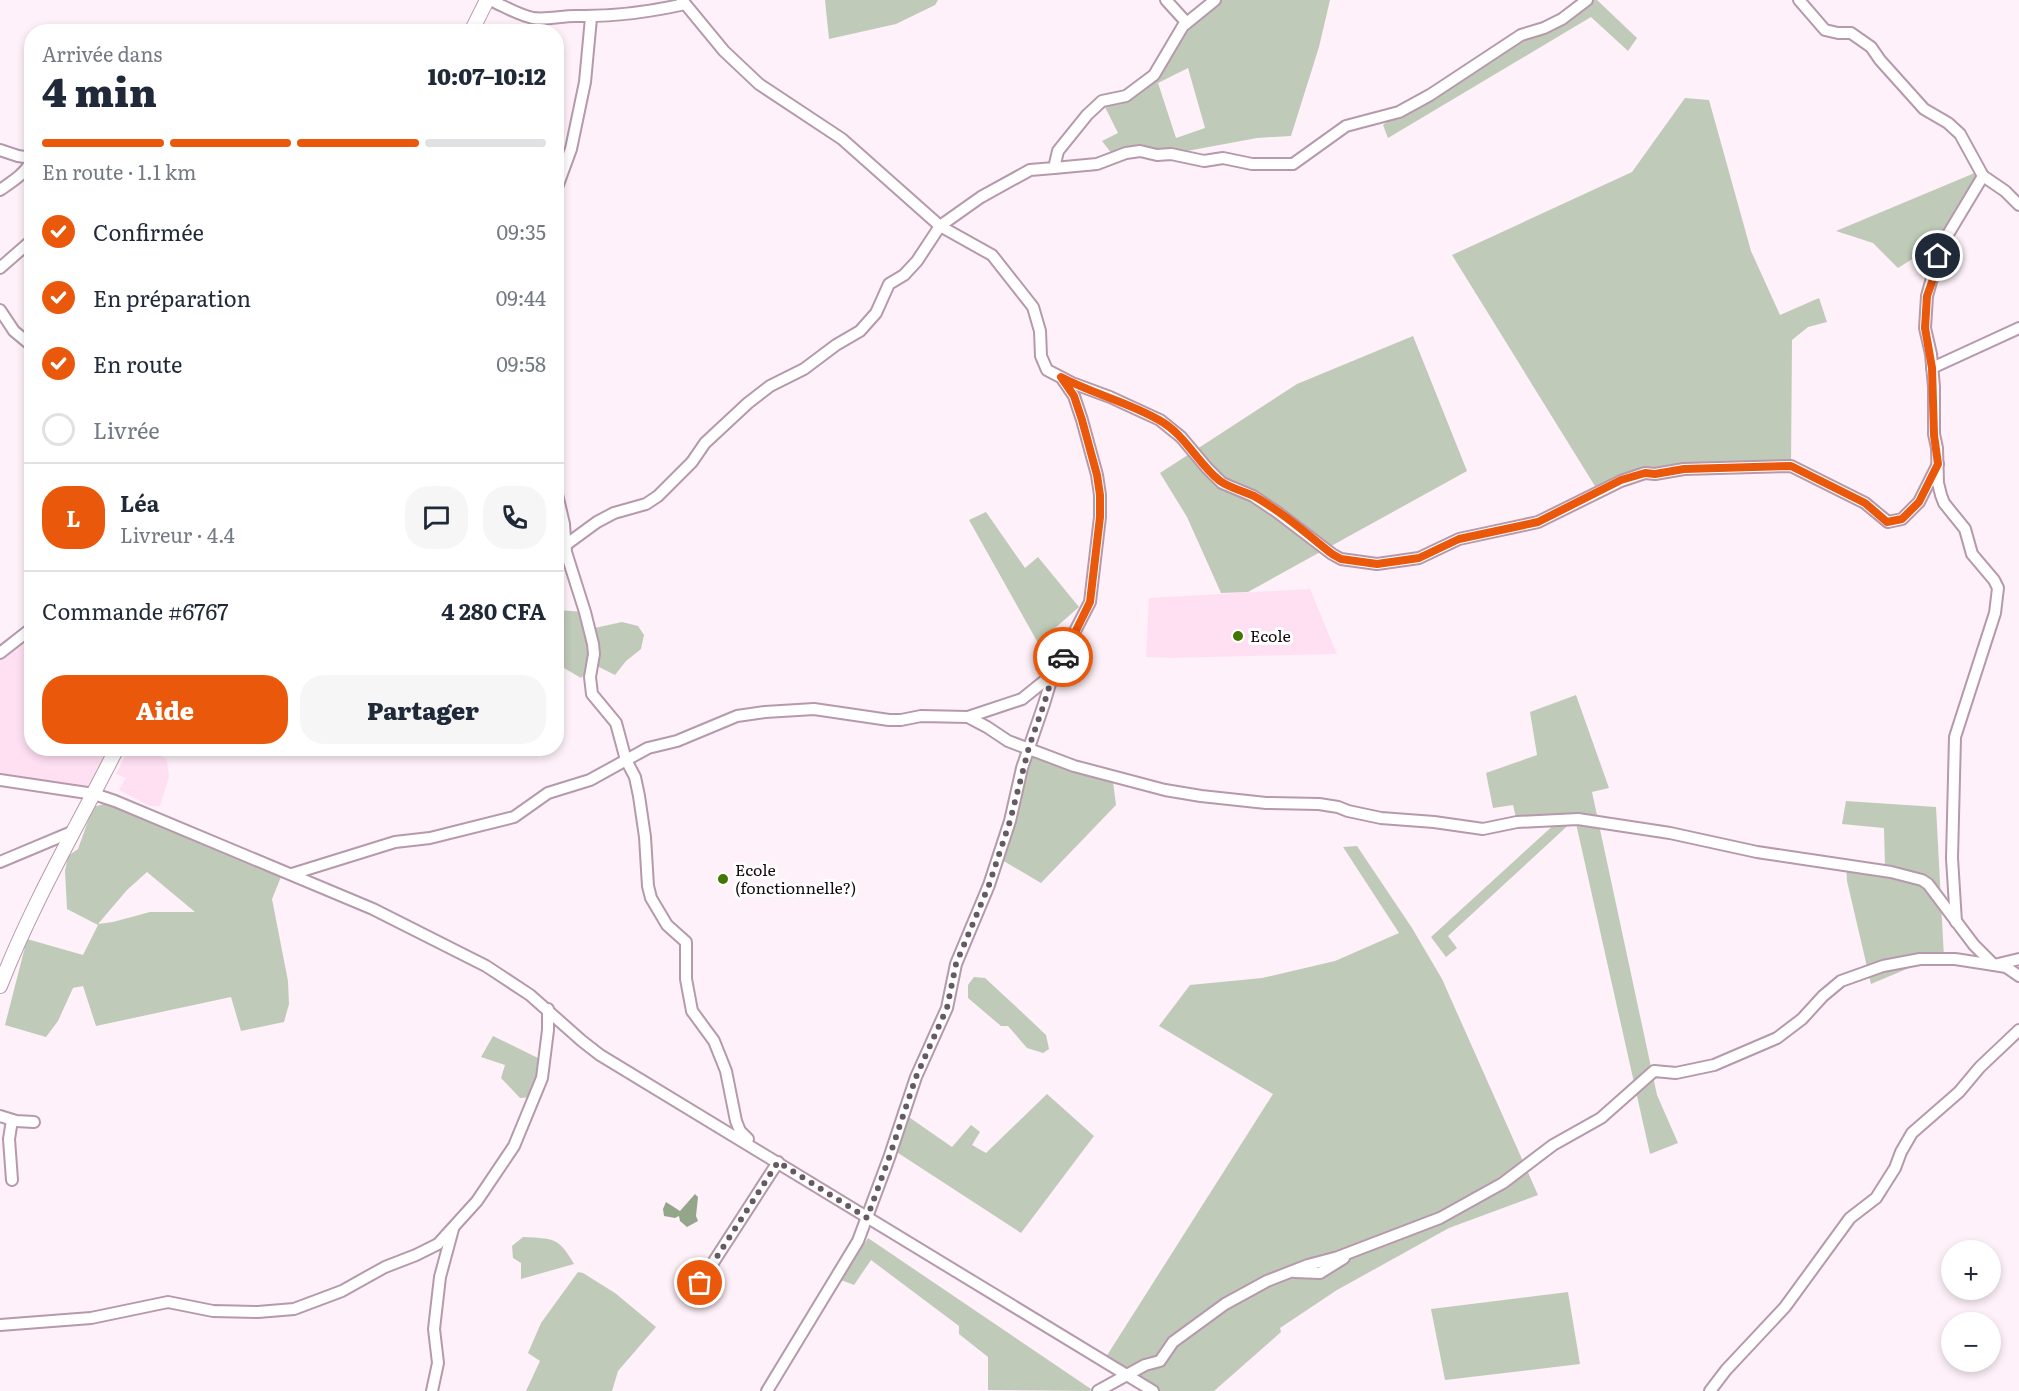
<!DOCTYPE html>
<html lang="fr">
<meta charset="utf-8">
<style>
body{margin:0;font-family:Literata,serif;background:#f6f6f7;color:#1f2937;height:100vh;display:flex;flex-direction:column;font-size:22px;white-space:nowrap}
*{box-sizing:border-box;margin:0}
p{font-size:20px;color:#747a83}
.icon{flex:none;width:33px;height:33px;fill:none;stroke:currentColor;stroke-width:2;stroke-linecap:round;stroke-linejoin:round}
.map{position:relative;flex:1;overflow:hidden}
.panel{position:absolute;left:24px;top:24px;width:540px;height:732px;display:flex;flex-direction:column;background:#fff;border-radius:24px;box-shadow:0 3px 9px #0003}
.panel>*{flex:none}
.controls{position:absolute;left:1941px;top:1240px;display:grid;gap:12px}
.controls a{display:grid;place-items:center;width:60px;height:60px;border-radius:50%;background:#fff;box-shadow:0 3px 9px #0003;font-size:30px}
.pin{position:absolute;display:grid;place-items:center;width:51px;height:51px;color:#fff;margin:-26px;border:3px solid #fff;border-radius:50%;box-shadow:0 2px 6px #0007}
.courier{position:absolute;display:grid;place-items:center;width:60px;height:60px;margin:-30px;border:4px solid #ea580c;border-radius:50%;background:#fff;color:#222;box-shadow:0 2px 8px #0007}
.summary em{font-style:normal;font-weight:800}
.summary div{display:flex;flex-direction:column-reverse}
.summary{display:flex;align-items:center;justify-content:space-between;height:102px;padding:0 18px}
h1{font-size:39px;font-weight:800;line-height:45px}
.bar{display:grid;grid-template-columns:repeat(4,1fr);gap:9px 6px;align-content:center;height:72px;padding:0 18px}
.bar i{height:8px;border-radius:4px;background:#e0e1e3}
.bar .on{background:#ea580c}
.bar p{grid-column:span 4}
.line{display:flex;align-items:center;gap:15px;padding:0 18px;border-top:2px solid #e0e1e3}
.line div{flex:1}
.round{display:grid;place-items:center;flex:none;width:63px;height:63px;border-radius:24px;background:#f6f6f7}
ol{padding:0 18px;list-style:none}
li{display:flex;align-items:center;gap:18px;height:66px}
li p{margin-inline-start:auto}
li .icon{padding:6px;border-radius:50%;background:#ea580c;color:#fff;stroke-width:4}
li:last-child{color:#747a83}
li i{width:33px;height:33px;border:3px solid #e0e1e3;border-radius:50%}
.action{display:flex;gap:12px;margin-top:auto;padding:12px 18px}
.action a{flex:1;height:69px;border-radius:24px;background:#ea580c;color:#fff;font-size:24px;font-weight:800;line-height:69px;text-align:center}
.action a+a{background:#f6f6f7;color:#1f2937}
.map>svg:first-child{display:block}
.built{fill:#ffe0f3}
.green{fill:#bfcbb8;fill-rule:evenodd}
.water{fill:#94a689}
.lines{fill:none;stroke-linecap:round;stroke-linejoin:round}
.street-casing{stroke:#b699ab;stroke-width:14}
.secondary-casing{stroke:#b699ab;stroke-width:16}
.street{stroke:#fff;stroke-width:10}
.secondary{stroke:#fff;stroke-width:14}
.done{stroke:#655a61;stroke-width:6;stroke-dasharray:0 10.8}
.route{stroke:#ea580c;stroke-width:8}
.poi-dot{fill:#437600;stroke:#fff;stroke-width:2}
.labels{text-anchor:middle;stroke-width:6;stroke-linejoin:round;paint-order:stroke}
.poi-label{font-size:16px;fill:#13090f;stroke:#fff;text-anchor:start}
</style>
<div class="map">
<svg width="2019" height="1391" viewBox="0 0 2019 1391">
<rect width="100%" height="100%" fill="#fef1f9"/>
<g class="built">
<path d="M1310,589L1337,654L1169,658L1146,657L1149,598Z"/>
<path d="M32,630V748L117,749L94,794L0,780V653Z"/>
<path d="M129,748L157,749V754L167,759L169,777L160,806H150L119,790L126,778L116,774Z"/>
</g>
<g class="green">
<path d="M825,0H938L935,5L896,24L829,39Z"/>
<path d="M1215,0H1330L1319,47L1291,136L1257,138L1171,154L1140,151L1116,159L1102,141L1118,133L1102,101L1126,96L1154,75L1183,26ZM1188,68L1205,128L1176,138L1158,83Z"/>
<path d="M1587,0H1597L1637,38L1628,51L1591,17L1388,138L1383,125L1399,112Z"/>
<path d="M1685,98L1709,100L1751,251L1780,315L1819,298L1827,322L1808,327L1792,340L1791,466L1668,471L1598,491L1452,255L1632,172Z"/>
<path d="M1977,172L1980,182L1946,238L1898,268L1873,243L1836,231Z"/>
<path d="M1413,336L1467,471L1248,592L1221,593L1187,517L1160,473L1297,384Z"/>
<path d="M986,512L1025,568L1038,557L1079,607L1038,643L969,520Z"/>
<path d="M557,610L585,612L590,629L622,622L638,626L644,635L641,649L626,661L615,675L593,664L581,678L564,668L557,660Z"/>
<path d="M1576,695L1609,788L1592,792L1657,1095L1678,1143L1650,1154L1575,819L1448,936L1457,948L1446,957L1431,937L1557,822H1517L1513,805L1493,808L1486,773L1537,755L1530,712Z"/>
<path d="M1029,747L1112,774L1116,805L1041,883L997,857Z"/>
<path d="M115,801L283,872L272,899L288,981L289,1004L284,1022L241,1031L231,997L96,1026L83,986L73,988L58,1021L46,1037L5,1025L27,939L83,955L98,925L67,909L65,871L68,856L78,849L93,807ZM147,872L195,912H150L113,922L98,924L127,890Z"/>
<path d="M1846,801L1936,807L1944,958L1909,968L1871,984L1847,881L1846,863L1885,868L1884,828L1842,824Z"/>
<path d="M1357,846L1412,928L1442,979L1538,1195L1449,1228L1337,1290L1280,1328L1281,1332L1214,1391H1158L1106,1357L1273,1094L1159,1026L1190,985L1262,978L1335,961L1399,933L1343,847Z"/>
<path d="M974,977L985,978L1026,1016L1046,1035L1049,1049L1043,1053L1027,1048L1008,1026H1001L968,998V985Z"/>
<path d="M493,1036L544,1061L535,1097L520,1098L501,1078L505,1065L481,1057Z"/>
<path d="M1047,1094L1094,1136L1021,1233L892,1149L903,1113L952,1147L971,1125L980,1132L972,1145L986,1153Z"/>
<path d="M523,1237C553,1239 558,1236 574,1264L521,1279V1263L513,1258L512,1246Z"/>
<path d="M868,1238L1091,1389L1090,1391L988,1390V1357L959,1334V1326L871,1260L854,1285L841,1280Z"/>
<path d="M578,1272L583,1273L615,1293L656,1327L618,1371L612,1391H526L540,1361L528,1353L541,1323Z"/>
<path d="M1568,1292L1580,1364L1445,1380L1431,1309Z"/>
</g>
<path class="water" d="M695,1194L698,1197L696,1216L698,1221L687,1227L680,1221L679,1216L675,1218L664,1216L663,1209L666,1202L680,1211Z"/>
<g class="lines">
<defs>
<g id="street">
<path d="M490,0C504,6 518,15 533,18C547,20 561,16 575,16C612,17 649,12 685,4"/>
<path d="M682,0L724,51L759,84L842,139L940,226L992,255L1033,307L1040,331L1041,356L1047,370L1072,383L1110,397L1160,420L1181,437L1207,468L1222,483L1253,496L1277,512L1332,554L1341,559L1377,564L1419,558L1459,539L1538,522L1621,481L1645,473L1655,474L1684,469L1791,466L1865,503L1888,522L1902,519L1919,502L1938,464"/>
<path d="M1166,0L1186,22"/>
<path d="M1799,0L1825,30L1838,33H1851L1871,47L1880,60L1924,109L1948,123L1960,134L1983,176L2005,191L2019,205"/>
<path d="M0,150L18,156L32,158"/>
<path d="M1054,168L1097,164L1126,153L1140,151L1157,155L1171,154L1204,161L1223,158L1252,164H1293L1346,126L1399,112L1430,95L1521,35L1544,28L1562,19L1587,0"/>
<path d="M0,190C13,181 25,174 32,160"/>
<path d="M556,190L571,149L585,82L591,18"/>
<path d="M0,268L32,240"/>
<path d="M0,310L14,331L32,346"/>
<path d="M1932,368L2019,328"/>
<path d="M556,490L564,524L566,552L585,612L593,644L594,654L590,677L592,694L616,723L626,760L635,777L639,796L645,837L648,886L651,898L667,925L686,942V979L692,1011L714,1041L726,1071L736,1121L740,1131L748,1139"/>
<path d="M556,552L597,522L614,513L646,504L658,496L692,462L705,443L748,403L770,386L804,369L836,345L860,331L876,313L889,284L904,275L917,261L940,226L981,197L1030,170L1054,168L1058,151L1087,115L1102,101L1126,96L1154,75L1183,26L1215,0"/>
<path d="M0,653L32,628"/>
<path d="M968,717L1022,699L1053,674L1090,602L1100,517V495L1097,475L1082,420L1074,396L1063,380"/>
<path d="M0,780L94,794L115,801L373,909L486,966L530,995L582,1041L600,1055L1153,1391"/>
<path d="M0,862L74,831"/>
<path d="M292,874L395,842L430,838L514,817L548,793L590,780L648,748L677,741L737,716L765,712L814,709L889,720H901L921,716L968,717L987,727L1008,741L1074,766L1165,790L1201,796L1266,803L1319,804L1338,807L1348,811L1381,818L1434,822L1483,829L1517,822L1578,819L1670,833L1757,852L1891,872L1922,880L1928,884L1974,945L1994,965L2006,967L2019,976"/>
<path d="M1956,922L1952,858L1955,737L1995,613L1998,588L1994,580L1972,554L1965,529L1944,503L1941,495L1938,483L1937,448L1934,434V387L1931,354L1925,328L1927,296L1941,246L1983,176"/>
<path d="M0,1116L16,1121L34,1122"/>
<path d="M12,1180L9,1139L12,1120"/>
<path d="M1295,1272L1320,1273L1344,1258"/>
<path d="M700,1283L778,1162"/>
<path d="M0,1325L91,1318L168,1302L213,1311L258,1312L294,1309L342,1291L385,1267L416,1255L438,1244L477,1201L514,1146L542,1078L548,1030V1009"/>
<path d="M432,1391L438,1363L434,1329L440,1277L453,1229"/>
<path d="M767,1391L858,1241L889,1158L916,1077L947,1008L956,964L989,885L1010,821L1022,768L1044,704L1053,674"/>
<path d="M1098,1391L1145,1365L1160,1361L1173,1342L1225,1304L1267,1281L1308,1265L1338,1257L1440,1218L1503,1183L1553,1145L1601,1118L1654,1071L1676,1073L1714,1065L1777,1038L1802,1019L1823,996L1841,981L1883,966L1920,959H1955L1994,965L2019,959"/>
<path d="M1710,1391L1726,1370L1785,1307L1850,1218L1876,1198L1895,1168L1901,1152L1912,1133L1959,1092L1980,1067L2019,1030"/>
</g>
<g id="secondary">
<path d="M471,32L487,0"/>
<path d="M0,986C32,904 77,827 117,748"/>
</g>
</defs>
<use href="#street" class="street-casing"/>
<use href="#secondary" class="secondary-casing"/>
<use href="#street" class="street"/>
<use href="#secondary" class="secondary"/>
</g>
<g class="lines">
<path class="done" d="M700,1283L778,1162L867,1218L889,1158L916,1077L947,1008L956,964L989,885L1010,821L1029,747L1044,704L1053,674L1063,657"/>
<path class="route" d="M1063,657L1090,602L1100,517V495L1097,475L1082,420L1074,396L1061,377C1093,394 1128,402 1159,420C1186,435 1197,463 1220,481C1230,488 1243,491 1254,496C1282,512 1307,534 1332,554L1341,559L1377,564L1419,558L1459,539L1538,522L1621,480L1645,473L1655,474L1684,469L1791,466L1865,503L1887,522L1902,519L1919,502L1938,464L1934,435L1932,368L1925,328L1927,296L1933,279L1938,256"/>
</g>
<g class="poi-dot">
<circle cx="1238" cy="636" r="6"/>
<circle cx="723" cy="879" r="6"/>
</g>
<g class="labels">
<g class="poi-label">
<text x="1250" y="642">Ecole</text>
<text x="735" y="876">Ecole<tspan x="735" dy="18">(fonctionnelle?)</tspan></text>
</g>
</g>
</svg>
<div class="controls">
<a>+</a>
<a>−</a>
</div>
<div class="pin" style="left:700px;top:1283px;background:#ea580c"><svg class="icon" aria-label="bag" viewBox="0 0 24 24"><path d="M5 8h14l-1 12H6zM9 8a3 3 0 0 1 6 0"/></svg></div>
<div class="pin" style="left:1938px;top:256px;background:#1f2937"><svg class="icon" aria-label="home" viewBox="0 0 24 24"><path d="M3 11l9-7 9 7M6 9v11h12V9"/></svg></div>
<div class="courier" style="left:1063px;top:657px"><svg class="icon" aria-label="car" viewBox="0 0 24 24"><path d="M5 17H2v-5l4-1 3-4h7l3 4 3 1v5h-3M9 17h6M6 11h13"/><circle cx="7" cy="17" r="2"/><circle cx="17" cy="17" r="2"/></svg></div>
<section class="panel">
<div class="summary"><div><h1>4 min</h1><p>Arrivée dans</p></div><em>10:07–10:12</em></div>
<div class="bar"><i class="on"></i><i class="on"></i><i class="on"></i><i></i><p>En route · 1.1 km</p></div>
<ol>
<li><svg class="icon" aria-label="check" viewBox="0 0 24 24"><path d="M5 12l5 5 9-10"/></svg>Confirmée<p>09:35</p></li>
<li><svg class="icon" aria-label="check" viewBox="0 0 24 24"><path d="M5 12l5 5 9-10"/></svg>En préparation<p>09:44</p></li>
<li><svg class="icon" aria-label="check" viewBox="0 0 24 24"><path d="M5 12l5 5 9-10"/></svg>En route<p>09:58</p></li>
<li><i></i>Livrée</li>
</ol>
<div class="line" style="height:108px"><b class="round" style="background:#ea580c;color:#fff">L</b><div><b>Léa</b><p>Livreur · 4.4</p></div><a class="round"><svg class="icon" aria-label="chat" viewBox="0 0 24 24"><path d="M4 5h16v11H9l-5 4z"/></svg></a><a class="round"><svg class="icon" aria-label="phone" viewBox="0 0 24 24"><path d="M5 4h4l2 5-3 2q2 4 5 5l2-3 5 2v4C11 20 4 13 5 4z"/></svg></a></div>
<div class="line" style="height:78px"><div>Commande #6767</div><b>4 280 CFA</b></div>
<div class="action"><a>Aide</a><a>Partager</a></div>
</section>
</div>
